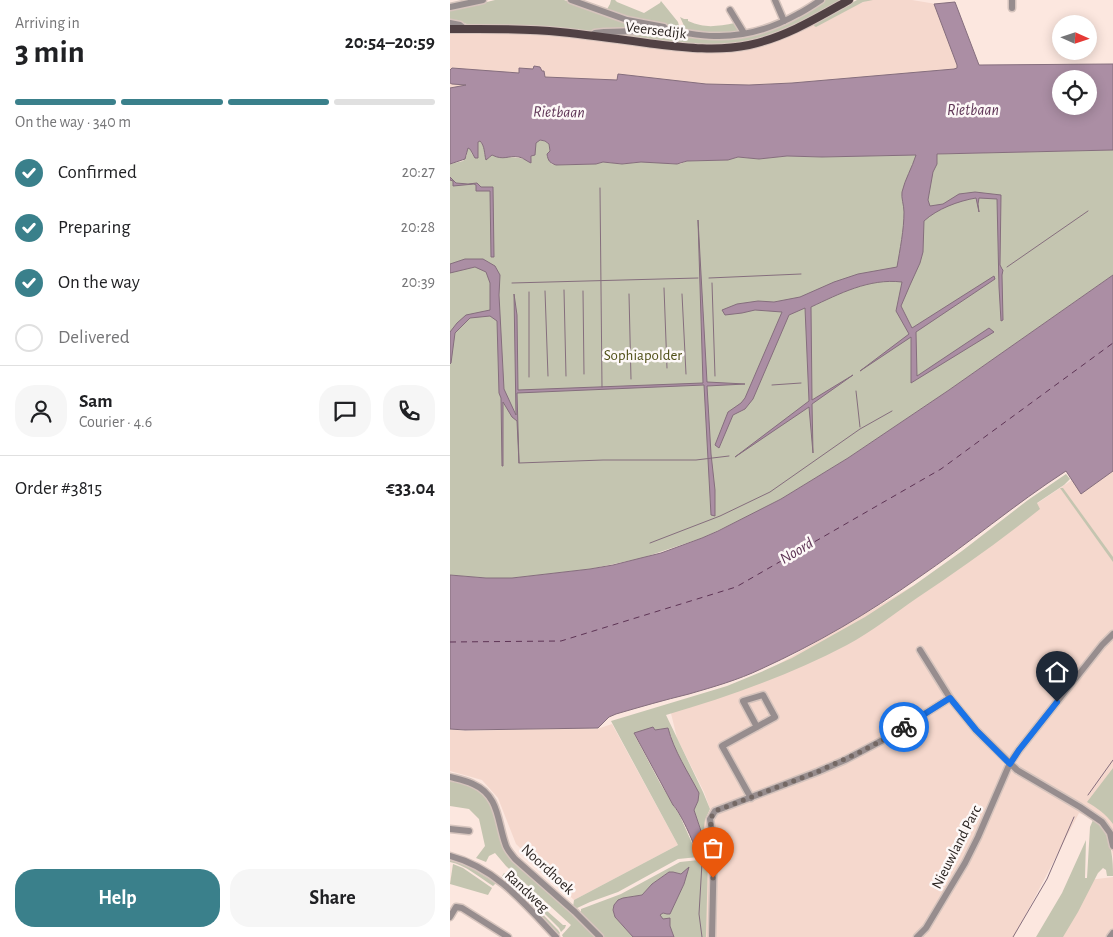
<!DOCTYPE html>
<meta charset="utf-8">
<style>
body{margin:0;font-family:"Alegreya Sans",sans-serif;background:#f6f6f6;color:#202124;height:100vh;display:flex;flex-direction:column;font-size:19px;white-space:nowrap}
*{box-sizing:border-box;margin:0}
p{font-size:16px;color:#757577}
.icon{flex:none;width:28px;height:28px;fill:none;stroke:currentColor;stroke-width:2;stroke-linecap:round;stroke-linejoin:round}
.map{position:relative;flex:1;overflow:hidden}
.drawer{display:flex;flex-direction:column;background:#fff;width:450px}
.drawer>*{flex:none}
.needle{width:32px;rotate:93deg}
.buttons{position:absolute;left:602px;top:15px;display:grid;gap:10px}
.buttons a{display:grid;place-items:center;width:45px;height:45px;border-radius:50%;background:#fff;box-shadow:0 2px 12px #0003;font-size:25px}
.pin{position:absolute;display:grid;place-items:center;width:42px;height:42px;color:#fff;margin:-51px -21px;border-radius:50% 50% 50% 0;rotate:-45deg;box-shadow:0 0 5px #0007}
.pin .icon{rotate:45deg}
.courier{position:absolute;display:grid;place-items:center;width:50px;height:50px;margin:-25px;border:4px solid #1a73e8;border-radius:50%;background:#fff;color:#222;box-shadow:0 1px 6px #0007}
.headline em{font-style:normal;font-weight:700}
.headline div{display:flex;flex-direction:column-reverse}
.headline{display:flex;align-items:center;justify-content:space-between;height:85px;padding:0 15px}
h1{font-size:32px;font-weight:700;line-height:38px}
.bar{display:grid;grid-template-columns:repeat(4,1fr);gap:8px 5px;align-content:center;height:60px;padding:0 15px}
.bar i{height:6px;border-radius:4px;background:#e0e0e0}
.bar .on{background:#3a808b}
.bar p{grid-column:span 4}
.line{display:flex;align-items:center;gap:12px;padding:0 15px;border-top:1px solid #e0e0e0}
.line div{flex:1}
.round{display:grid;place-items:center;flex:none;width:52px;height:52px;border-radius:20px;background:#f6f6f6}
ol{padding:0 15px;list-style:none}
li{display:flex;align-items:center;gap:15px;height:55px}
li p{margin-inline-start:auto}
li .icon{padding:5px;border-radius:50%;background:#3a808b;color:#fff;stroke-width:4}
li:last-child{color:#757577}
li i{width:28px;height:28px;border:2px solid #e0e0e0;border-radius:50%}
.button{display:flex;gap:10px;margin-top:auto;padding:10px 15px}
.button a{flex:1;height:58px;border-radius:20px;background:#3a808b;color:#fff;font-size:20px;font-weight:700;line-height:58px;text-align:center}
.button a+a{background:#f6f6f6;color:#202124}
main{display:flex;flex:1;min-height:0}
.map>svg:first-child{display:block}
.built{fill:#f5d8cd}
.green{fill:#c4c5b0;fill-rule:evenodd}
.water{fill:#ab8ea4;stroke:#856e7d;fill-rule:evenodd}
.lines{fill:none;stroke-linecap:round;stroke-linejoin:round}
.stream{stroke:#856e7d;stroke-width:1}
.ferry{stroke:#5e3455;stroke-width:1;stroke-dasharray:6 5;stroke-linecap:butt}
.minor-casing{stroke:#d6c4bd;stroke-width:9}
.major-casing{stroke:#d6c4bd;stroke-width:10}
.minor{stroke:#978d8e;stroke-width:6}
.major{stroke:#514144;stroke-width:8}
.done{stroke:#746864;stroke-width:5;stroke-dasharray:0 9}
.route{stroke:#1a73e8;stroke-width:6}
.labels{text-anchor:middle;stroke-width:5;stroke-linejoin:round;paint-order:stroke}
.street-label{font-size:15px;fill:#2b2421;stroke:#fdf8f7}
.park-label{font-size:15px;fill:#504f17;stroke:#fdf8f7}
.water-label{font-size:16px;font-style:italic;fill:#5e3455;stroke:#fdf8f7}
</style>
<main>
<section class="drawer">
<div class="headline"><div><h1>3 min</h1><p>Arriving in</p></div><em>20:54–20:59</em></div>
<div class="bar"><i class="on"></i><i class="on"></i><i class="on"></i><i></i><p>On the way · 340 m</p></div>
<ol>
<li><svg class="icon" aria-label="check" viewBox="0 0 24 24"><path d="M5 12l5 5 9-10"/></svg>Confirmed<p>20:27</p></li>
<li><svg class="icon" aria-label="check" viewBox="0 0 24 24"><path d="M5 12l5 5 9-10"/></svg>Preparing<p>20:28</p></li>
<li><svg class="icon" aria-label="check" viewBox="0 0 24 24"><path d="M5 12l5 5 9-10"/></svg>On the way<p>20:39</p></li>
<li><i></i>Delivered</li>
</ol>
<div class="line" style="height:90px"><a class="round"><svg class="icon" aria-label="person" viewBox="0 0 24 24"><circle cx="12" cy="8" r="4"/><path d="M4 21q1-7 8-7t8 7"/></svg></a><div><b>Sam</b><p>Courier · 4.6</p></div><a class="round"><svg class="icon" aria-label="chat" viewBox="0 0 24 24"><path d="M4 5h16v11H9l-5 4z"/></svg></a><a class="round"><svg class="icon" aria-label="phone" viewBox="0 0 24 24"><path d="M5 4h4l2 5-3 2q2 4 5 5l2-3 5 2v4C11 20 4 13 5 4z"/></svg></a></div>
<div class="line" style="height:65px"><div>Order #3815</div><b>€33.04</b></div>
<div class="button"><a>Help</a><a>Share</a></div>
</section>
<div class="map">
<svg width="663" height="937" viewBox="0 0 663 937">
<rect width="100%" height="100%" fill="#fce7df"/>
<g class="built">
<path d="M418,0H462L486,4L511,69L340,88L0,101V31L315,44L354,28Z"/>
<path d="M663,450V857L658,826L629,813L564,937H255L258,855L253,825L260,809L254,792L227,738L219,705L303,679L473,580L622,480Z"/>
<path d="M162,724L228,845L124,900L66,844L48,798L32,780L0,771V729L14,731L123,728L147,729Z"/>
<path d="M663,877V937H598L631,881Z"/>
</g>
<g class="green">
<path d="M45,0H114L176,21L209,27L139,32L86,27L21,25L0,20V11Z"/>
<path d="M161,0H165L167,2L194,13L210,3L211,1L228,22L229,26L228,29L225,31L156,11L160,4Z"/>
<path d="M375,0H395L378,10L317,39L278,46H245L158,34L208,33L279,37L349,16Z"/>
<path d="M407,0H423L413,2L366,27L364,26L365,23L370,20Z"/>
<path d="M230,17L234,19H238V21C257,29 266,26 286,23L290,30C276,38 253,32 238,31L236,30Z"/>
<path d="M89,140L95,141L99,144L101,164L106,165L146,164L153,162L172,164L191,162H207L220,164H230L237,161L278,160L288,157L309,159L336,156L372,157L663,150V275L499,390L398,458L331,499L282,524L252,538L192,558L140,569L62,578H36L0,575V164L13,161L17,155V148H18L20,149L22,154L28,158V142L30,141L34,147V154L39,158L42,155C50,159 60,156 69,158C74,158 76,161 81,162C81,155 83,144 89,140Z"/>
<path d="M616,474L620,479L614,485L587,503L590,509C550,541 509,570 467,598C444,614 421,632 397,645C340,675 278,697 216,715L253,792L260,809L255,820L254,827L259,848V856L228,859L168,892L140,902L125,909L123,907L124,900L228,845L161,721L277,686L311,672L342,658L415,617L463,586L512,551L578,500ZM203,727L205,730L218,728C224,751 238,772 248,793V801L244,810L251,831L253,851L246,852L230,816L210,783L184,734Z"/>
<path d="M610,488H613L663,557V562Z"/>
<path d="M663,768V824C656,814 647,808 637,802Z"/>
<path d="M0,779L15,782L31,791L41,802L56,849L149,937H113L112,935L121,925L56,866L45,853L39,856L36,862L26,858L35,846L29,819L19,809L0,806Z"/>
<path d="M643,820C646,823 650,825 652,828C662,841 663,861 663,876H657L656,870L653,868L648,873L628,912L613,937H586L612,893L636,840L635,878H637L640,827Z"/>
<path d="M258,859L256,937H224L220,926V919H213L210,917V914L212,913L217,914H220L234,884L238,870L231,874L223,872H219L202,884L192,895L173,898L164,905L163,910L165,917L183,937H153L131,914V909L171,894L230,862Z"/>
<path d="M0,860L17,865L46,883L43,886C30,878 16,865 0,862Z"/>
<path d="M3,864L13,868L42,888L38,895L0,884Z"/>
<path d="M54,873L113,925H116L115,928L111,932L109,928L77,896L52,876Z"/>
<path d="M51,877L76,897L108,930L110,933L108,936L50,879Z"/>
</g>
<g class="water">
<path d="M505,2L529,65L663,64V150L487,154V164L483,172L478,200L480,206L493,204L509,194L525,192L551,195L550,265L552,269L553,270L552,275L553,320L551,321L549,287L547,199L529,198L528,204L529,212L526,198C508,201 487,209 474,221L473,252L470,263L460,285L451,306L462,328L544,276L545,279L466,332L467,376L539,328L544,332L461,383V337L410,371L459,334L446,311L452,282C419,278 389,294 361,307L362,400L403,375L362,404L363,453L359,407L285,457L359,401L355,308L339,315L303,399L295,409L283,415L269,448L265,445L278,412L291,403L295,398L332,312L305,310L292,313L275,315L272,310L287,304L308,301L324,302L350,297L384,282L408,274L447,267C450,249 454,230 454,212C454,205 451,198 452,192C455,179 462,168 466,155L372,157L337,156L309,159L288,157L278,160L237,161L227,164L191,162L172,164L153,162L146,164L106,165C100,163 98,161 97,154L100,151L99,144L95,141L90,140L86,143L85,155L81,156V163C76,161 74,158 69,157C58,155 54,161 42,155L36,160C34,153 35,146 30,141L28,142V158H25L20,149L18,148L15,159L0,164V88L16,85L2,84L0,83V70L2,68L69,73V68L83,69L84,66L90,67L92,71H94L95,77L167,80L168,74L256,84L299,85L342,83L504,69L507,68V65L484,4ZM611,79H639V106H611Z"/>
<path d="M0,177L6,183L18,184L27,183L31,187H43L44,257H41L40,191H26V185L24,184L3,186V181L0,180Z"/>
<path d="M248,220L257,382L295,384L257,386L261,454L265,490V516L261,515L254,385L67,393L69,463L67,421L62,417L53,402V466H52L51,398L49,393L47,321L40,316L20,318L5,333L1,363L0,364V332L7,323L16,315L40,310V283L36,272L25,267L0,273V264L15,259H33L45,266L50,275L49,295L54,389L66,415L64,294L67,315L68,390L253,383Z"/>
<path d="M663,275V471L631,494L616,471C565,504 518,544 468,578C419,613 366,644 311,669C288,680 263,687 239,694C214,700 190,707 166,714L159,717L148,728L15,730L0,729V575L36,578H62L140,569L163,565L211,553L252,538L268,531L331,499L398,458L499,390Z"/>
<path d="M203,727L205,730L218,728C224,751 238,772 249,793L248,801L244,810L251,831L253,851L246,852C244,842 230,812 223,805L184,733Z"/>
<path d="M239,867L234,884L220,914H217L213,913L210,915L213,919L220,918V926L224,937H183L165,917L163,910L164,905L168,900L173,898L192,895L202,884L219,872H223L231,874Z"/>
</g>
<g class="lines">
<g class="stream">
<path d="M150,188L152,387"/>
<path d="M557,267L638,211"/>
<path d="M259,278L351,274"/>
<path d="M62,283L248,278"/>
<path d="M262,283L265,376"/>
<path d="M214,288L217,368"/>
<path d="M114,290L116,376"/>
<path d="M95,291L98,376"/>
<path d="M133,291L134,374"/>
<path d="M79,292V377"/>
<path d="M179,294L181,379"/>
<path d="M232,294L236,374"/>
<path d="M322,385L351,383"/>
<path d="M406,391L410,427"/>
<path d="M69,463L153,460H246L279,456"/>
<path d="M200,543L270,516L320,492L410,429L442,411"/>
<path d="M638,795L663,760"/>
<path d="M252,937L249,914L252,863"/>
<path d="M563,937L597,879L624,817"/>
</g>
<path class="ferry" d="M0,642L111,641L286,587L491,469L663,343"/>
<defs>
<g id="minor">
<path d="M121,0L177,20L214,27L218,31"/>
<path d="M325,0L334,21"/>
<path d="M562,0V8"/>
<path d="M0,7L33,0"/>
<path d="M280,10L294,33"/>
<path d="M0,23L10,25L15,29"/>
<path d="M142,35L145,33L154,32C175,32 197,30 219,31C234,32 249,36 264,36C293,37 323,28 348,14C356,10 363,5 371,0"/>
<path d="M470,650L500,698"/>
<path d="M0,777C8,779 15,780 23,784C50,796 47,822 56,846C58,851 62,855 65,859L125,912L150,937"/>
<path d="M301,798L272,746L325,717L313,695L293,701L307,727"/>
<path d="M0,829L19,831"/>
<path d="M0,856C46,868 75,904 106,937"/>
<path d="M0,917L6,907L12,908L58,937"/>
<path d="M262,937L264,845L260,819L265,811L367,772L395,760L433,740L500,698L526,730L567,770L630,807L652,822L660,833L663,846"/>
<path d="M467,937L476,928L515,863L528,837L560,763L569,750L652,645L663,634"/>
<path d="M660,937L663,933"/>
</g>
<path id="major" d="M0,29C37,29 73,28 110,32C139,35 168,39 197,43C231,47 265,52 299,45C336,37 367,18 399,0"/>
</defs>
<use href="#minor" class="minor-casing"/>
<use href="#major" class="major-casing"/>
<use href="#minor" class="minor"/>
<use href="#major" class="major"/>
</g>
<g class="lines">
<path class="done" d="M263,878L264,845L260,819L265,811L367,772L408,753L433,740L454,727"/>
<path class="route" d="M454,727L500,698L526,730L560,764L569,750L607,702"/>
</g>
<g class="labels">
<g class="street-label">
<text transform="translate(206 30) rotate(7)" y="5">Veersedijk</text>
<text transform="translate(506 847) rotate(-63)" y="5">Nieuwland Parc</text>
<text transform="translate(98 869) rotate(43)" y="5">Noordhoek</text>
<text transform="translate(77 891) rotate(43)" y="5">Randweg</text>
</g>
<g class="park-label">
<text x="193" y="360">Sophiapolder</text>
</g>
<g class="water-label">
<text x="523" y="115">Rietbaan</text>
<text transform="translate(109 111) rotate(1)" y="6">Rietbaan</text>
<text transform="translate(346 550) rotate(-31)" y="6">Noord</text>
</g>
</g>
</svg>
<div class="buttons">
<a><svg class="needle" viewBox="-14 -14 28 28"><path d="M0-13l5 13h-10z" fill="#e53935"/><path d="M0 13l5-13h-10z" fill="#757577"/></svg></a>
<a><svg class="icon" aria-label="locate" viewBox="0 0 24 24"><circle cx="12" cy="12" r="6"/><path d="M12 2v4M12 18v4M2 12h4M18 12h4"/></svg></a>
</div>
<div class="pin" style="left:263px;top:878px;background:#ea580c"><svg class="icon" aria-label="bag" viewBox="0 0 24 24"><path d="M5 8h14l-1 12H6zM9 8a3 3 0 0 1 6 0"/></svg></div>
<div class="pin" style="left:607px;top:702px;background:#1f2937"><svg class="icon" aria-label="home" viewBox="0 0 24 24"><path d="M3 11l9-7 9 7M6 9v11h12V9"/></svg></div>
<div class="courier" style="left:454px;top:727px"><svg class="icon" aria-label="bike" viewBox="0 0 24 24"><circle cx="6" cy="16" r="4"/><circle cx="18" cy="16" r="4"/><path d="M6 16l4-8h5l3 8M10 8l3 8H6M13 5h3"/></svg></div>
</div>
</main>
